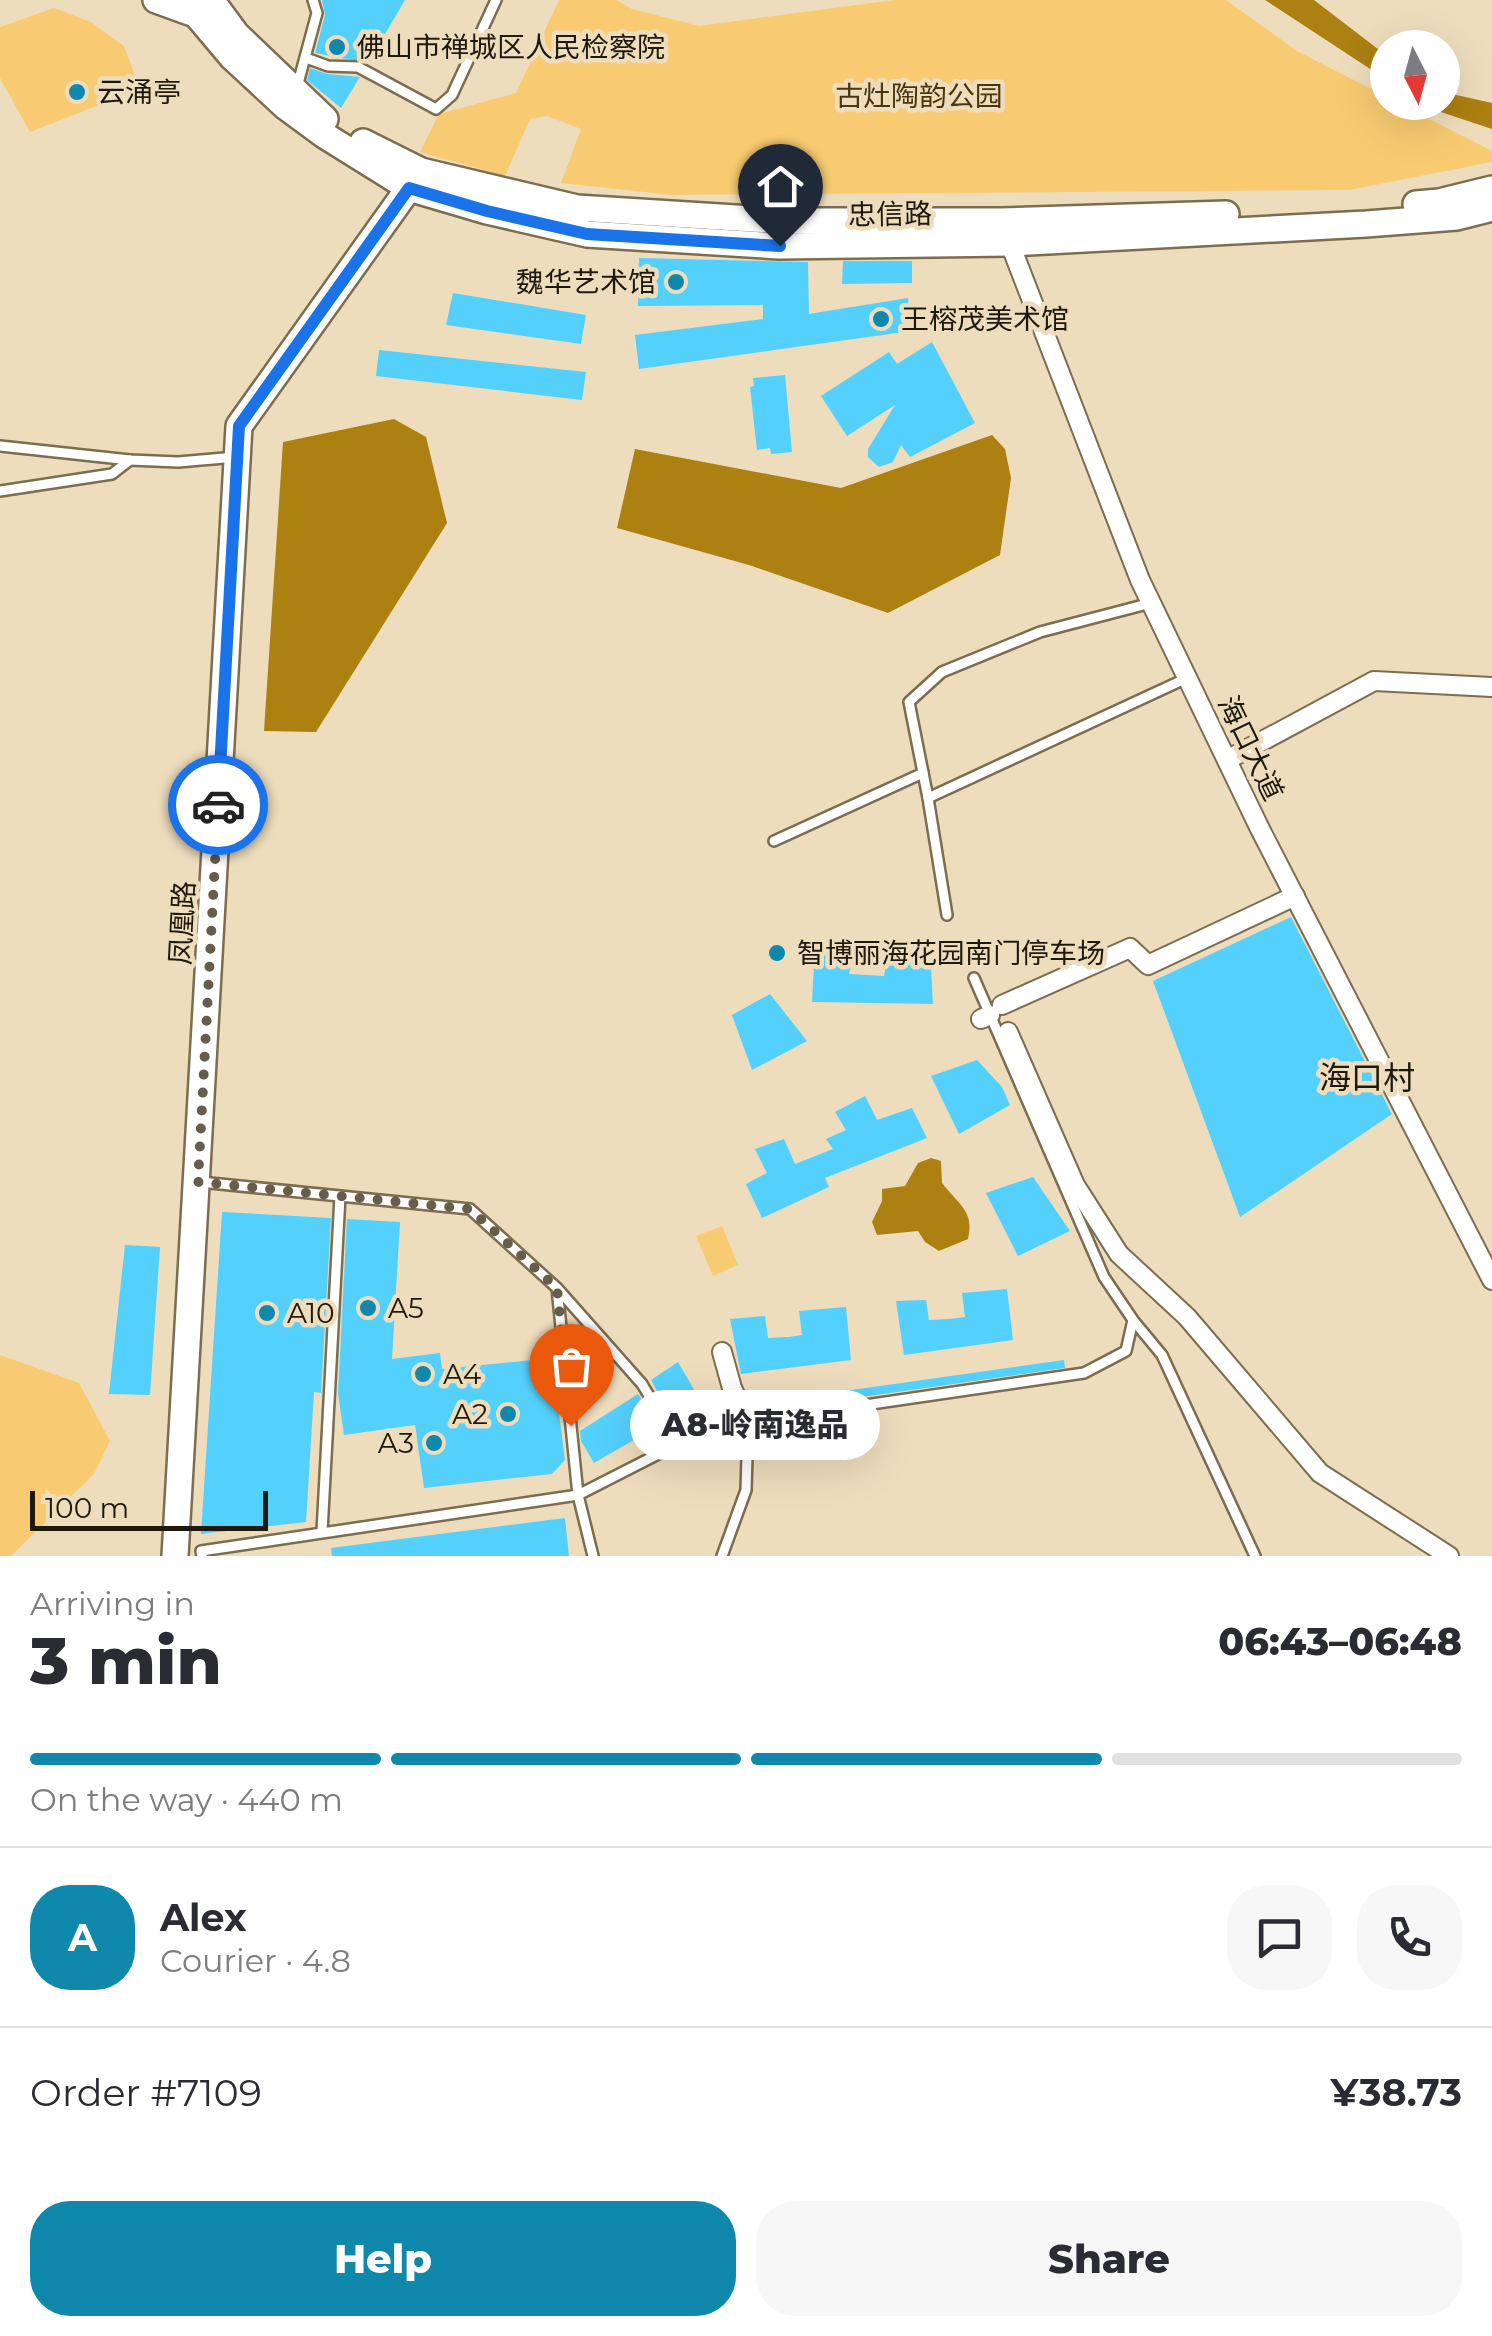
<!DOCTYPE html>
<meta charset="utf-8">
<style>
body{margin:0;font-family:Montserrat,"Noto Sans SC",sans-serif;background:#f7f7f7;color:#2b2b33;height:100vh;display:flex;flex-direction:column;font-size:38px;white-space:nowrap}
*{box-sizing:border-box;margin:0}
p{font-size:32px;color:#7c7c81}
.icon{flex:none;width:55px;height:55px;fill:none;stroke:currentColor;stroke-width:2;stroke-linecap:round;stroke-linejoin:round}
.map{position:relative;height:1556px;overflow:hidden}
.drawer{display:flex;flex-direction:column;background:#fff;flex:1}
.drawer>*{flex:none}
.needle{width:65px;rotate:174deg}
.controls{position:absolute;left:1370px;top:30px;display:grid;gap:20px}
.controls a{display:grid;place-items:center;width:90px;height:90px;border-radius:50%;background:#fff;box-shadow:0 10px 40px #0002;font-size:50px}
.scale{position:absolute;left:30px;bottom:25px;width:238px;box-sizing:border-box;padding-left:10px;border:5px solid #1e180d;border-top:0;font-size:28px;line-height:35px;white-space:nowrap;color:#1e180d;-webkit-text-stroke:8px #eeddbd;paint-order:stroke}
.pin{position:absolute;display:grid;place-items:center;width:85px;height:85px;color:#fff;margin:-102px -42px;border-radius:50% 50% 50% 0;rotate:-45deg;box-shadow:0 0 10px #0007}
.pin .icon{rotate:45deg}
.courier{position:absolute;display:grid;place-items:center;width:100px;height:100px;margin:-50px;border:8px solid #1a73e8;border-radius:50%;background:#fff;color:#222;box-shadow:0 2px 12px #0007}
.bubble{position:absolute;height:70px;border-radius:35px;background:#fff;box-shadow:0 10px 40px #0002;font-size:32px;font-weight:800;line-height:70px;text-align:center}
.head em{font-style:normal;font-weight:800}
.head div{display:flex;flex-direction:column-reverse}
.head{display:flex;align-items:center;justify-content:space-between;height:170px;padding:0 30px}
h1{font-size:65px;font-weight:800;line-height:75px}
.bar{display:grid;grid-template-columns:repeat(4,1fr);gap:15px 10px;align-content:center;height:120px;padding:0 30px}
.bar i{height:12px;border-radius:8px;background:#e1e1e2}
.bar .selected{background:#1088ac}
.bar p{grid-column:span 4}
.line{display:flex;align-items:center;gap:25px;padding:0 30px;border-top:2px solid #e1e1e2}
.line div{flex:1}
.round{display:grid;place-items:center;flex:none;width:105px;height:105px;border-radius:40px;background:#f7f7f7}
.action{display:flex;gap:20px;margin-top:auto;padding:20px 30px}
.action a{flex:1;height:115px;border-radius:40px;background:#1088ac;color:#fff;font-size:40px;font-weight:800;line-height:115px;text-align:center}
.action a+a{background:#f7f7f7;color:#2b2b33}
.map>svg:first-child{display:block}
.green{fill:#f8cb72}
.water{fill:#ac8011}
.building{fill:#54d0fc}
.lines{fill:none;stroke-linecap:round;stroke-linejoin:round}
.lane-casing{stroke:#7c6d50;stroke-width:14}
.street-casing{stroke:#7c6d50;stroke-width:22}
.secondary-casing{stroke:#7c6d50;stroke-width:30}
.lane{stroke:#fff;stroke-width:9}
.street{stroke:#fff;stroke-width:18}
.secondary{stroke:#fff;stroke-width:25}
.done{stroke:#675d4b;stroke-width:10;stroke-dasharray:0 18}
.route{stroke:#1a73e8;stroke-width:12}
.poi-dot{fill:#1088ac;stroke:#eeddbd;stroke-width:4}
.labels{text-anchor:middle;stroke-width:9;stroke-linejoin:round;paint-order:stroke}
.poi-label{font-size:28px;fill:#1e180d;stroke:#eeddbd;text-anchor:start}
.park-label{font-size:28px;fill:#49360d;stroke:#eeddbd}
.street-label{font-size:28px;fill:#1e180d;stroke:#eeddbd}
.quarter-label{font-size:32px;fill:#1e180d;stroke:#eeddbd}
</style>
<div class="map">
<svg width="1492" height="1556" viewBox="0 0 1492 1556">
<rect width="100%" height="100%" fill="#eeddbd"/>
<g class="green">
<path d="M559,0H616L632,9L699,26L894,0H1226L1297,51L1387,97L1388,102L1398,103L1492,151V162L1349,190L672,195L561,183L581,129L547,116L530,119L505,176L420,152L439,114L516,93Z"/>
<path d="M54,8L91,22L124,46L140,89L30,132L0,78V27Z"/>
<path d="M722,1226L738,1265L713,1276L696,1236Z"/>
<path d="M0,1355L79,1383L110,1441L94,1474L11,1556H0Z"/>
</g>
<g class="water">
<path d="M1265,0H1314L1387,56V80Z"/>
<path d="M1443,92L1492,103V129L1441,112L1424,103L1442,102Z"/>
<path d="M394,419L426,437L447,523L316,732L264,731L283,442Z"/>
<path d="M992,435L1005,449L1011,478L1000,555L888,613L749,565L617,528L635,449L841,488Z"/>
<path d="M931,1158L941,1161L942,1183C958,1204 975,1211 968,1239L939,1251L925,1242L918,1231L877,1235L872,1222L882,1201V1189L905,1186L918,1163Z"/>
</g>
<g class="building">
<path d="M322,0H405L368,63L315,53L325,15Z"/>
<path d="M310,68L327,74L360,77L341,108L307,80Z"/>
<path d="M639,258L808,262L809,314L908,298L911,331L639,369L635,335L763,319V305L638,306Z"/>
<path d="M843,261H912V283L842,284Z"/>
<path d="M453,293L586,315L581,344L446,325Z"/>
<path d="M932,342L975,423L910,457L901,445L893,462L879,467L868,457V449L895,405L847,436L821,396L889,352L897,364Z"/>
<path d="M379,350L586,372L582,400L376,376Z"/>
<path d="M785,375L792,452L771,454L770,448L757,450L750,387L754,386L753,378Z"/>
<path d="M1291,917L1392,1114L1240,1217L1153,981Z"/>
<path d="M856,943L849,974L884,976L889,947L930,950L933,1004L812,1002L815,946Z"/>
<path d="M770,994L807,1041L752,1070L732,1015Z"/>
<path d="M977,1060L1002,1087L1010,1105L959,1134L931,1076Z"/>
<path d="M865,1096L877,1120L912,1108L927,1138L825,1178L829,1187L762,1218L746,1184L767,1173L755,1149L784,1139L795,1164L833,1149L826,1139L846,1130L835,1112Z"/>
<path d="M1033,1177L1070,1231L1018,1256L986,1193Z"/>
<path d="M222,1212L331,1218L321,1393L314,1392L306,1522L201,1534Z"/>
<path d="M347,1219L400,1222L392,1359L440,1353L442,1369L552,1358L565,1460L552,1474L424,1488L415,1425L344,1435L338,1393Z"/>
<path d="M125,1245L160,1247L150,1395L109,1394Z"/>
<path d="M1007,1289L1013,1340L904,1355L896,1301L926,1300L929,1320L949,1319L965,1317L962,1293Z"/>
<path d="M846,1307L851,1360L741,1374L730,1319L765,1316L768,1338L788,1337L802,1335L799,1311Z"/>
<path d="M1064,1360L1065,1368L757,1412L754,1404Z"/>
<path d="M678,1362L720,1434L694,1449L674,1417L672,1418L651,1380Z"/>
<path d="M638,1394L658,1426L594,1463L581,1441L580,1431Z"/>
<path d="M565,1518L569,1556H332L331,1548Z"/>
</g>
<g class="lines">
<defs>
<g id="lane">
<path d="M306,58L328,66L358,67L436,109L452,95L496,0"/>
<path d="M297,87L317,13L313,0"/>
<path d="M0,446L130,460L178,462L236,457"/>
<path d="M0,491L112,474L130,460"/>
<path d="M1151,603L1040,632L942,672L909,702L928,798L1187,678"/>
<path d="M928,798L947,915"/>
<path d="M774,841L923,773"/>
<path d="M200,1182L470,1209L557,1288L642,1384L678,1444L578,1495L201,1551L202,1556"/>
<path d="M557,1288L578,1495L593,1556"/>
<path d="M1133,1320L1162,1355L1255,1556"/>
<path d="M322,1532L340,1196"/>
<path d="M722,1556L746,1490L748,1422L1084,1373L1126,1351L1133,1320L1104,1277L974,978"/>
</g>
<g id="street">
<path d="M1007,236L1140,580L1260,829L1492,1280"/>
<path d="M1227,760L1374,681L1492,687"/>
<path d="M1002,1005L1130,948L1148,965L1295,896"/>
<path d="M981,1019L990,1015"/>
<path d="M1008,1032L1075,1185L1119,1254L1187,1317L1320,1473L1449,1556"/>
<path d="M722,1352L732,1388L748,1422"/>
</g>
<g id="secondary">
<path d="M156,0L192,13"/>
<path d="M184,0L232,57L286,107L324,135L409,188L487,211L587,234L779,246L1010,243L1366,224L1457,217L1492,208"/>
<path d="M211,0L236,34L325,119"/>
<path d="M363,142L421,171L577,208L785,221H1002L1226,214"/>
<path d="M1416,204L1439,202L1492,189"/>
<path d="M175,1556L239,426L421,171"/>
</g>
</defs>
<use href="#lane" class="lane-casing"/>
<use href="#street" class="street-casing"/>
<use href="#secondary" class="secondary-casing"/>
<use href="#lane" class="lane"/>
<use href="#street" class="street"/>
<use href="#secondary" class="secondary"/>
</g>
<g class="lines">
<path class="done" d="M218,805L198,1182L470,1209L557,1288L571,1426"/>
<path class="route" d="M218,805L239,426L409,188L487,211L587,234L780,246"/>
</g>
<g class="poi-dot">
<circle cx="337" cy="47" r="10"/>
<circle cx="77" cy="92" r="10"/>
<circle cx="676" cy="282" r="10"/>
<circle cx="881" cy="319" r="10"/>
<circle cx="777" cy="953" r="10"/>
<circle cx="368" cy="1308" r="10"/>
<circle cx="267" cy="1313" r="10"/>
<circle cx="423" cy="1374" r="10"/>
<circle cx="508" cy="1414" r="10"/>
<circle cx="434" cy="1443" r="10"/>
</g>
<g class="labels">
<g class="poi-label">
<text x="357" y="57">佛山市禅城区人民检察院</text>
<text x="97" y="102">云涌亭</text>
<text x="656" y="292" text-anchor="end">魏华艺术馆</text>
<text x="901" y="329">王榕茂美术馆</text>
<text x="797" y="963">智博丽海花园南门停车场</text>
<text x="388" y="1318">A5</text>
<text x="287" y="1323">A10</text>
<text x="443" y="1384">A4</text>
<text x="488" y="1424" text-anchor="end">A2</text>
<text x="414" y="1453" text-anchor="end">A3</text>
</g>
<g class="park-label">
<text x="919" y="106">古灶陶韵公园</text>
</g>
<g class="street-label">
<text transform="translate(890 214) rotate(-1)" y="10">忠信路</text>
<text transform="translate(1251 748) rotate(64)" y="10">海口大道</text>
<text transform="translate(182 923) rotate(-87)" y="10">凤凰路</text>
</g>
<g class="quarter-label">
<text x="1367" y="1089">海口村</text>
</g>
</g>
</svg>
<div class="controls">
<a><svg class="needle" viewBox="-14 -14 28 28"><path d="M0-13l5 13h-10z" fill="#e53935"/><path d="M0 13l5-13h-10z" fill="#7c7c81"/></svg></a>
</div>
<div class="scale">100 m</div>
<div class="pin" style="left:571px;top:1426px;background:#ea580c"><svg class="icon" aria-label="bag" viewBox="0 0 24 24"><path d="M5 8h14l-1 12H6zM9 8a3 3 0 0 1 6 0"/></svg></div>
<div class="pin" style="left:780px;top:246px;background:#1f2937"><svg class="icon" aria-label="home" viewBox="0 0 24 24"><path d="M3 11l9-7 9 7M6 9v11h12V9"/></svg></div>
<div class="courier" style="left:218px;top:805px"><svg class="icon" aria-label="car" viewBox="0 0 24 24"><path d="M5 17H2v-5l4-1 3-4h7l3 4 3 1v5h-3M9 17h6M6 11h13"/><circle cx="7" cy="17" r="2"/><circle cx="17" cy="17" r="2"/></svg></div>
<div class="bubble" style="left:630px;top:1390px;width:250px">A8-岭南逸品</div>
</div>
<section class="drawer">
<div class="head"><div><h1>3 min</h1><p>Arriving in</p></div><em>06:43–06:48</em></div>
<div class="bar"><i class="selected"></i><i class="selected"></i><i class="selected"></i><i></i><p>On the way · 440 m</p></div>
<div class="line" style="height:180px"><b class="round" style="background:#1088ac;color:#fff">A</b><div><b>Alex</b><p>Courier · 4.8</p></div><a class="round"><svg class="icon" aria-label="chat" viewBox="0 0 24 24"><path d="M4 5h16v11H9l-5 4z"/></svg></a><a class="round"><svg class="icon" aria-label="phone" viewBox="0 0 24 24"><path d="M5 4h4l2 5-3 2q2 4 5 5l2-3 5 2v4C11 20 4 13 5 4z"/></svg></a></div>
<div class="line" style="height:130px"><div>Order #7109</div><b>¥38.73</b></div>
<div class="action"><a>Help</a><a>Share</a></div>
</section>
